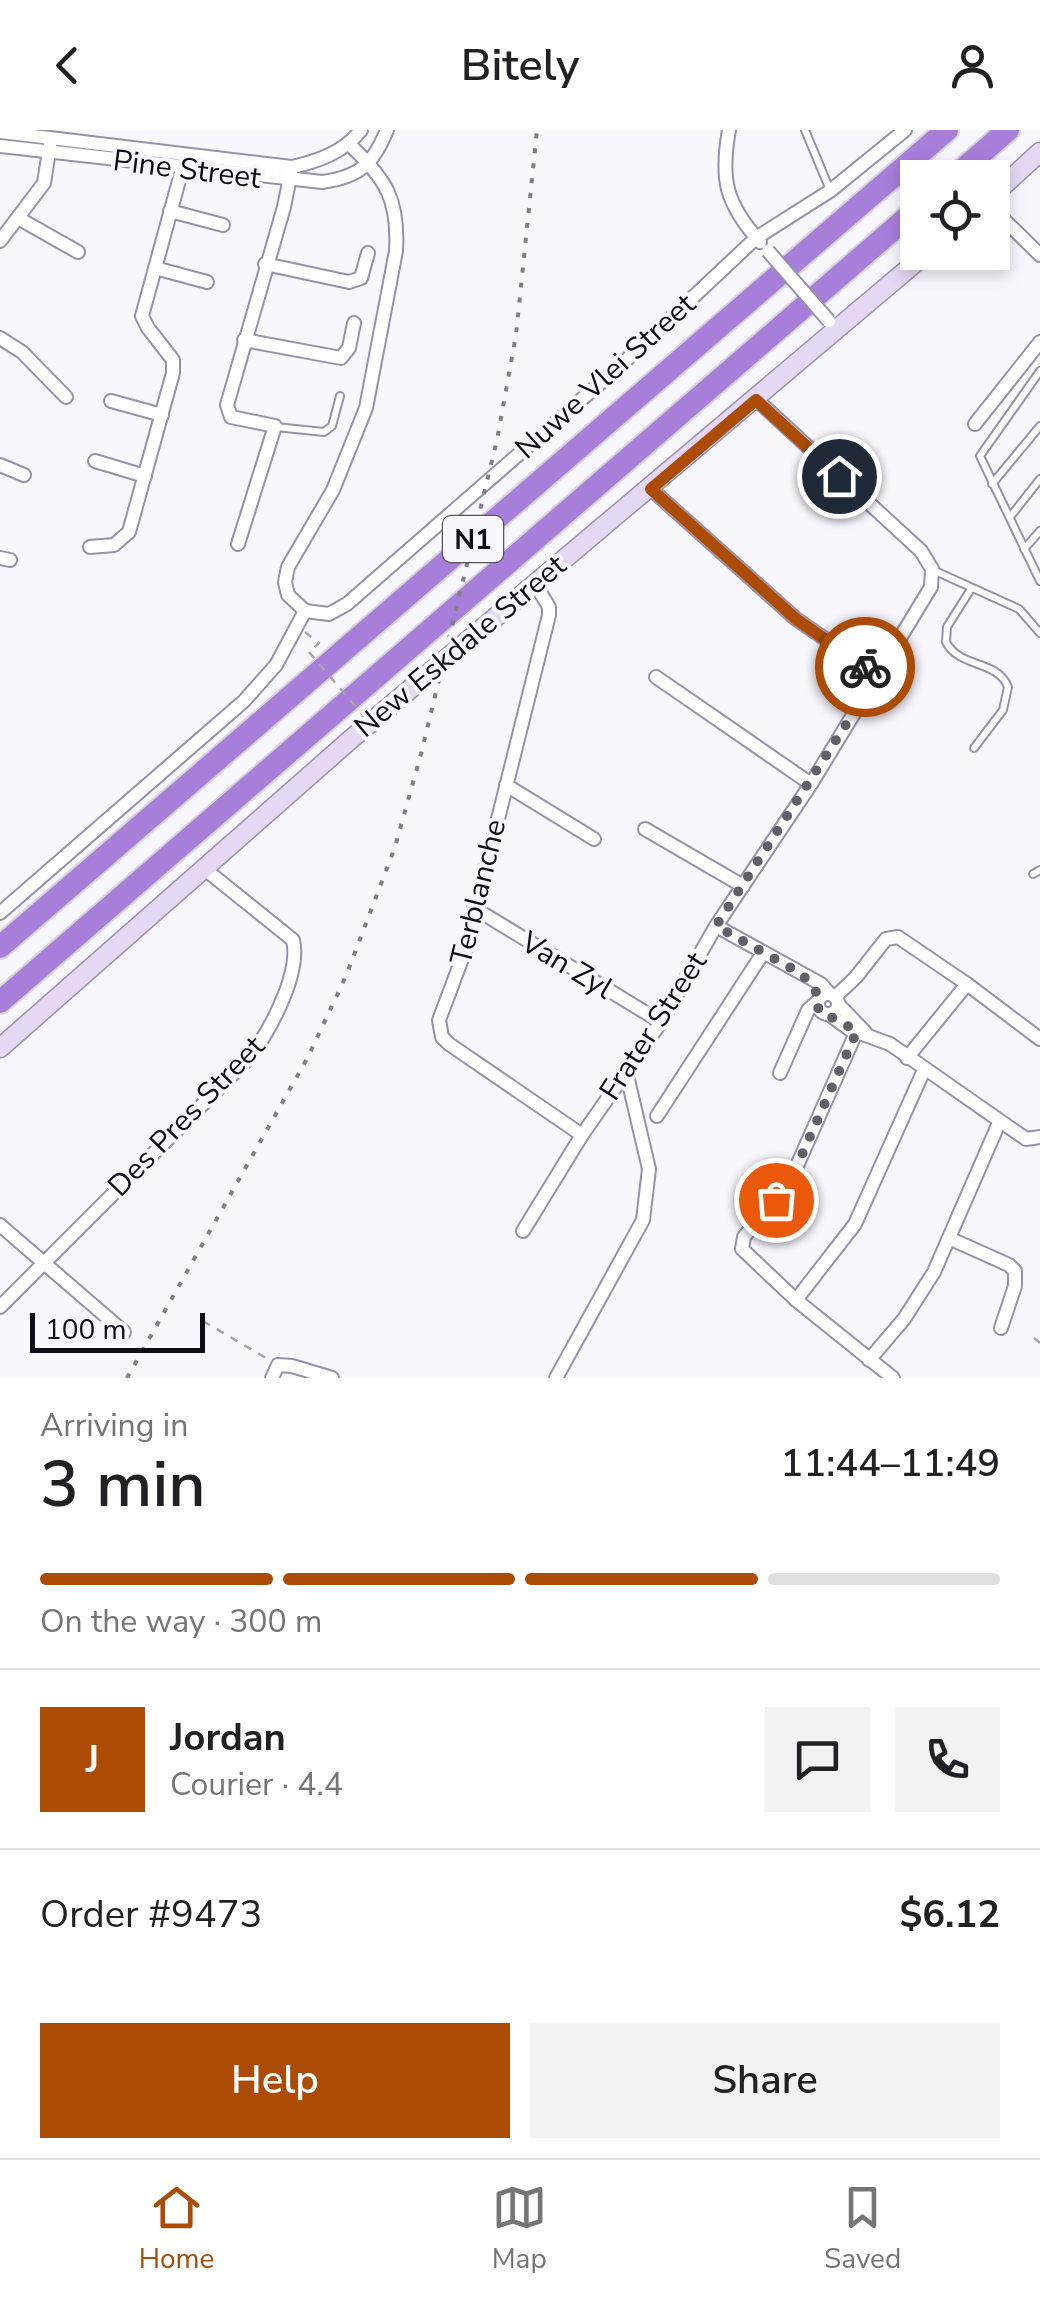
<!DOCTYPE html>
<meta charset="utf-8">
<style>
body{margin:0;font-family:"Nunito Sans",sans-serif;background:#f2f2f2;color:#202124;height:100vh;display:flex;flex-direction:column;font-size:38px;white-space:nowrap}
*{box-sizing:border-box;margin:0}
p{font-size:32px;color:#757577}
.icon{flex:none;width:55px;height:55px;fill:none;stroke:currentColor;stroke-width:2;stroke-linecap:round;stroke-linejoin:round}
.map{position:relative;height:1248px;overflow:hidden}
.details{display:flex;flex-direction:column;background:#fff;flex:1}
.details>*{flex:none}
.tools{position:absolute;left:900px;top:30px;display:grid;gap:20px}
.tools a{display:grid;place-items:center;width:110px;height:110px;border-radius:0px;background:#fff;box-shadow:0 5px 15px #0003;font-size:50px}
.scale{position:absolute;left:30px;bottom:25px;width:175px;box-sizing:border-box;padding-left:10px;border:5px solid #100d18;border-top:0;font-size:28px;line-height:35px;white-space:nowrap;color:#100d18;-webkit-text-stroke:8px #f9f7fe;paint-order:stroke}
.pin{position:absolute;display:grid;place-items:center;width:85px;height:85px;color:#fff;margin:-42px;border:5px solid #fff;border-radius:50%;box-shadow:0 2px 10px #0007}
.courier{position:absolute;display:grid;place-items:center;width:100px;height:100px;margin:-50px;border:8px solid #ac4b04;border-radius:50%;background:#fff;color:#222;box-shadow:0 2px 12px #0007}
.overview em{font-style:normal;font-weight:600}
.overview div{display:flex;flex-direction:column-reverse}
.overview{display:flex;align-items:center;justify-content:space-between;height:170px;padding:0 40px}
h1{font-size:65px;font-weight:600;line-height:75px}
.bar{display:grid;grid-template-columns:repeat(4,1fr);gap:15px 10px;align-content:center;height:120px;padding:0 40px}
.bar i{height:12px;border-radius:8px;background:#e0e0e0}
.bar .selected{background:#ac4b04}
.bar p{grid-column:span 4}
.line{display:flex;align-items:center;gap:25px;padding:0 40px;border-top:2px solid #e0e0e0}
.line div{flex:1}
.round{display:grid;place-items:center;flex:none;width:105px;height:105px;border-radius:0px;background:#f2f2f2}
.action{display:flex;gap:20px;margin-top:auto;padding:20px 40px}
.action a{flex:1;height:115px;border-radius:0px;background:#ac4b04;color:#fff;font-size:40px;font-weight:600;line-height:115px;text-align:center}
.action a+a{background:#f2f2f2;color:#202124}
header{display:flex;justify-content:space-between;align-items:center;height:130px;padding:0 40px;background:#fff;font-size:45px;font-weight:600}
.tabs{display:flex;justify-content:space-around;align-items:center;height:140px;border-top:2px solid #e0e0e0;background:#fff;font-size:28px;color:#757577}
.tabs a{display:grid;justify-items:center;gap:5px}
.tabs .selected{color:#ac4b04}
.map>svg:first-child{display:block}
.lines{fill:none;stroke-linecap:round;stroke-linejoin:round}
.lane-casing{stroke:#9790ad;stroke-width:10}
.street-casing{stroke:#9790ad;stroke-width:16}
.secondary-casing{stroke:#9790ad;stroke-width:21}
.highway-casing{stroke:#d4d3d5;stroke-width:26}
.path{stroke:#a6a4ad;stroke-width:2.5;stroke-dasharray:8 8;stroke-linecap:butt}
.lane{stroke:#fff;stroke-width:6}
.street{stroke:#fff;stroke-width:12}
.secondary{stroke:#e5d8f4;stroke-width:18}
.highway{stroke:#a87edb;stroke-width:22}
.rail{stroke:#807d87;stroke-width:4;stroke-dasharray:5 10;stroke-linecap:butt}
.street-bridge-casing{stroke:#9790ad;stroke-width:16;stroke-linecap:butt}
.path-bridge{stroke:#a6a4ad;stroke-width:2.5;stroke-dasharray:8 8;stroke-linecap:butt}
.street-bridge{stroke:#fff;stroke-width:12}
.done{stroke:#625f68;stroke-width:10;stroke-dasharray:0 18}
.route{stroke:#ac4b04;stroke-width:12}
.labels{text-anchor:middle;stroke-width:8;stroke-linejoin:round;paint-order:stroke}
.shield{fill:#f9f7fe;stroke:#56535d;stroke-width:2.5}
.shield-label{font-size:28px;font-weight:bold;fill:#100d18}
.street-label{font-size:30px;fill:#100d18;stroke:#f9f7fe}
</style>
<header><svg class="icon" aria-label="back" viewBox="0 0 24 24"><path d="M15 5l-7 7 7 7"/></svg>Bitely<svg class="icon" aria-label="person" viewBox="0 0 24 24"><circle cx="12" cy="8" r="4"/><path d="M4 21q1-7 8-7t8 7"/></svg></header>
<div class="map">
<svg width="1040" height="1248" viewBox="0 0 1040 1248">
<rect width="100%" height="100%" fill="#f9f7fe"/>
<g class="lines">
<defs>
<g id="lane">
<path d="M805,0L830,60"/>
<path d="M1040,241L980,326L1040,451"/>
<path d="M276,297L324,302L332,296L340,266"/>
<path d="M992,354L1040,296"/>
<path d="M1010,387L1040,349"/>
<path d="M1024,419L1040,401"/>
<path d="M933,440L1019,479L1040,503"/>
<path d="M971,459L947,497L946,512C959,538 998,530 1008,557L1003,580L974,618"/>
<path d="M1033,744L1040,740"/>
</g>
<g id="street">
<path d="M729,0C720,50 726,74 760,112"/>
<path d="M0,2L292,37C319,31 344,22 361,0"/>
<path d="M0,16L322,52C360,47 373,34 387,0"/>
<path d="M992,78L1040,125"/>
<path d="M170,81L223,95"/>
<path d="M18,88L78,122"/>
<path d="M0,111L44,53L50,15"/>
<path d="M265,134L349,152L361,148L368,123"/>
<path d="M155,138L207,152"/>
<path d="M0,208L22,222L66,267"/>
<path d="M244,210L341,228L349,218L354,193"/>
<path d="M111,271L162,285"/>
<path d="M975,294L1040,212"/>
<path d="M95,331L145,346"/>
<path d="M0,335L24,345"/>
<path d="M651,359L796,489L878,545"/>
<path d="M238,414L275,296L231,287L227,275L284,77L292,37"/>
<path d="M90,417L114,415L129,402L173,243V230L148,198L142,186L186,25"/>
<path d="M0,428L10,430"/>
<path d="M534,452L549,477V485L465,821L439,890L442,907L449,914L582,1005"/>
<path d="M305,481L288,465L285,452L288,437L333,360L366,278L396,121C399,70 386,49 350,15"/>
<path d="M656,547L811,654"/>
<path d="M506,655L594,709"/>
<path d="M645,699L743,756"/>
<path d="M474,778L661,892"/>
<path d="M0,783L244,571L276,535L305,481L329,484L347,474L621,235L756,108L830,61L905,0"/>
<path d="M716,796L821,854L830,864"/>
<circle cx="828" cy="874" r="10"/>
<path d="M835,867L856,847L886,809L898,807L967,854L1040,909"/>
<path d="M838,874L865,902"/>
<path d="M830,885L849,899L890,914L1026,1009L1040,1007"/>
<path d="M859,896L792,1047L744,1107L742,1119L796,1170L893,1248"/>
<path d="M907,928L967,854"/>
<path d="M780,943L808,880L817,872"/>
<path d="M657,986L763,823"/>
<path d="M0,1095L124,1202"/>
<path d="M523,1101L582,1005L661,892L716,796L811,654L931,457L932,439L921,421L757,270"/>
<path d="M951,1109L1009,1135L1015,1141V1156L1001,1198"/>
<path d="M796,1170L855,1094L924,940"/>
<path d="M0,1177L248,929C269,903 301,844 293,810L206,740"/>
<path d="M869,1230L904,1189L934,1142L999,993"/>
<path d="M272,1248L278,1235L292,1236L332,1248"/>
<path d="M556,1248L643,1090L649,1039L626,941"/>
</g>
<g id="secondary">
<path d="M992,66L1040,22"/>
<path d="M0,918L350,610L928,122"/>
</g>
<g id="highway">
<path d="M953,48L1008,0"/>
<path d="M0,817L947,0"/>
<path d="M0,872L918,78"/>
</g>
</defs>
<use href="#lane" class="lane-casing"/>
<use href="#street" class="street-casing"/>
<use href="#secondary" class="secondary-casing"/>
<use href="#highway" class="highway-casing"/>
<g class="path">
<path d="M305,502L319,513L309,522"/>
<path d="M203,1191L266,1228"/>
<path d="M1034,1208L1040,1213"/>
</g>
<use href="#lane" class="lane"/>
<use href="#street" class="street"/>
<use href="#secondary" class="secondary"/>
<use href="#highway" class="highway"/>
<path class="rail" d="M127,1248L308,927L346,846L395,717L421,624L497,310L516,205L537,0"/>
<defs>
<path id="street-bridge" d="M768,121L829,191"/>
</defs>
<use href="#street-bridge" class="street-bridge-casing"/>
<path class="path-bridge" d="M309,522L363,585"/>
<use href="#street-bridge" class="street-bridge"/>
</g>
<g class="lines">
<path class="done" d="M776,1070L792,1047L857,901L818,880L820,867L802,844L716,796L878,545L865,537"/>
<path class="route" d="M839,346L756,270L651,359L796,489L865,537"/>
</g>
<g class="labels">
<rect class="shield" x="443" y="386" width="60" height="46" rx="8"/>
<g class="shield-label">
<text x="473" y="419">N1</text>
</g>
<g class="street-label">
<text transform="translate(187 39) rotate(7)" y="10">Pine Street</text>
<text transform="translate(605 246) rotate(-42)" y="10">Nuwe Vlei Street</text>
<text transform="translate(460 516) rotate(-40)" y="10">New Eskdale Street</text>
<text transform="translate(478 762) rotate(-76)" y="10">Terblanche</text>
<text transform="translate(567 835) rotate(31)" y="10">Van Zyl</text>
<text transform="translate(653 896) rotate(-57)" y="10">Frater Street</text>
<text transform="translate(186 986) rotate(-46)" y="10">Des Pres Street</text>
</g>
</g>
</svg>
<div class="tools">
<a><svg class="icon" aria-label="locate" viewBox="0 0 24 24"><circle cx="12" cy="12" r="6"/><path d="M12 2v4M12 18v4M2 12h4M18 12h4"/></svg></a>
</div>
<div class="scale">100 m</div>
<div class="pin" style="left:776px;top:1070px;background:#ea580c"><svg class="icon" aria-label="bag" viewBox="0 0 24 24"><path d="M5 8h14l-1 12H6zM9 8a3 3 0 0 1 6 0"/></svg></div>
<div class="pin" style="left:839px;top:346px;background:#1f2937"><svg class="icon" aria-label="home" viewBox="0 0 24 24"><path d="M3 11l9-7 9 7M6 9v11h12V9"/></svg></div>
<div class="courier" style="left:865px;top:537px"><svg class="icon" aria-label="bike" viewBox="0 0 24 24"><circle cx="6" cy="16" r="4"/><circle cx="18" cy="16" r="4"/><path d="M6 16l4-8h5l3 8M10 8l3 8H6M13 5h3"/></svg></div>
</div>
<section class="details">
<div class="overview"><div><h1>3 min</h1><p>Arriving in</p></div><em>11:44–11:49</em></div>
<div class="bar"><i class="selected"></i><i class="selected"></i><i class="selected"></i><i></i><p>On the way · 300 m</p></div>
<div class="line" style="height:180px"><b class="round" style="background:#ac4b04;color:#fff">J</b><div><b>Jordan</b><p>Courier · 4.4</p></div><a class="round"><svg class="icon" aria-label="chat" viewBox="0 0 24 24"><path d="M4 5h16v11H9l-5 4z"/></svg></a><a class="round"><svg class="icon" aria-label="phone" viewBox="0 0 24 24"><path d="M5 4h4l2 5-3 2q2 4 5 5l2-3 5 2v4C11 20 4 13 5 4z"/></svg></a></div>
<div class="line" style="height:130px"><div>Order #9473</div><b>$6.12</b></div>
<div class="action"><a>Help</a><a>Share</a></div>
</section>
<nav class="tabs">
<a class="selected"><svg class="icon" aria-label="home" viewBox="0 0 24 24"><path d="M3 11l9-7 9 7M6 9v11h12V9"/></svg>Home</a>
<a><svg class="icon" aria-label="map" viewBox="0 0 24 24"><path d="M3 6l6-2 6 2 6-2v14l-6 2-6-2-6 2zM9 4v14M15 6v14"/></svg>Map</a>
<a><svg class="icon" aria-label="saved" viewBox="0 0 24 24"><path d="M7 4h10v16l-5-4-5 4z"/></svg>Saved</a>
</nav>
